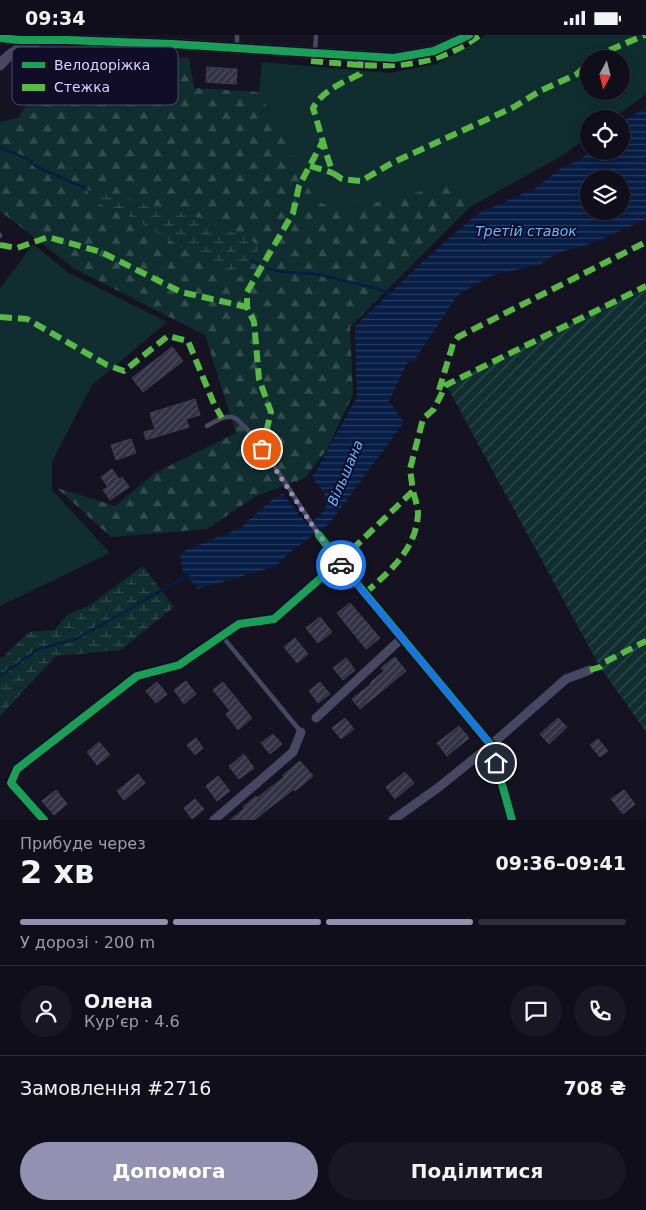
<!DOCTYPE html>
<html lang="uk">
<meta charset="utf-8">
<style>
body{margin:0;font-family:"DejaVu Sans",sans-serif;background:#191723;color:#f1f3f6;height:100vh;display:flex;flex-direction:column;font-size:19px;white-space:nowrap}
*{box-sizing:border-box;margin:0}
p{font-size:16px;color:#9c9ca2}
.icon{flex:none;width:28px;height:28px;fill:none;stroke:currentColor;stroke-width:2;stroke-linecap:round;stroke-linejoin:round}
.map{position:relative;height:785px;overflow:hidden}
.side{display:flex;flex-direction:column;background:#100e1a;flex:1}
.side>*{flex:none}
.needle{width:32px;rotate:187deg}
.buttons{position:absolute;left:580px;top:15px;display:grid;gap:10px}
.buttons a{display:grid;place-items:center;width:50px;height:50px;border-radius:50%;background:#100e1a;box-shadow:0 2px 12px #0003,0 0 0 1px #302e39;font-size:25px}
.pin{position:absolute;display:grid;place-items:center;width:42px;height:42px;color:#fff;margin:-21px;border:2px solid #fff;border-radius:50%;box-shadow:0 1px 5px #0007}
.courier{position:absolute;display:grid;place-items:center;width:50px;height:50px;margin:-25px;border:4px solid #1a73e8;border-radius:50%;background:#fff;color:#222;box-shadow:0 1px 6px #0007}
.summary em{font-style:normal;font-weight:600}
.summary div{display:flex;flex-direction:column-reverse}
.summary{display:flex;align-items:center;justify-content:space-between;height:85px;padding:0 20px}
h1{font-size:32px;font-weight:600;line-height:38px}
.bar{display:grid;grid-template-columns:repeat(4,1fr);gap:8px 5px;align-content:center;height:60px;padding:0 20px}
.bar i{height:6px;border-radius:4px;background:#302e39}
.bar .current{background:#9490b2}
.bar p{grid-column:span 4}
.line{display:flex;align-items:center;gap:12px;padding:0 20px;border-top:1px solid #302e39}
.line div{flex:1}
.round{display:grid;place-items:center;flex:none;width:52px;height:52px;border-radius:26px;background:#191723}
.cta{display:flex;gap:10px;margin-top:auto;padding:10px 20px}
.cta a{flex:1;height:58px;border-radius:30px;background:#9490b2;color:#fff;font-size:20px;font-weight:600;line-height:58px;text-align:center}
.cta a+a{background:#191723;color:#f1f3f6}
.status{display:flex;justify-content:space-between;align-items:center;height:35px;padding:0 25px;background:#100e1a;direction:ltr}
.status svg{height:14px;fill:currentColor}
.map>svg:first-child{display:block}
.grass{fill:#102e2f;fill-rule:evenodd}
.forest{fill:url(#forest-firs)}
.wetland{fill:url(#wetland-marsh)}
.garden{fill:url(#garden-furrows)}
.water{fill:url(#water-rules);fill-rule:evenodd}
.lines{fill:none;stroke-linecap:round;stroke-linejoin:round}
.stream{stroke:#061d45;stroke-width:2.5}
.building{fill:url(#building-hatch);stroke:#413d56}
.service{stroke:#484763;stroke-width:4.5}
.minor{stroke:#484763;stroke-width:9}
.tertiary{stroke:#484763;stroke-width:11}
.quiet{stroke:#58b947;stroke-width:6;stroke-dasharray:12 6;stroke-linecap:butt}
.cycleway-casing{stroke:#110d28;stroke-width:11}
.cycleway{stroke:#1a9f57;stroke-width:8}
.done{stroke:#9490b2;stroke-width:5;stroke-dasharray:0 9}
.route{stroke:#1a73e8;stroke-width:6}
.labels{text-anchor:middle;stroke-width:4;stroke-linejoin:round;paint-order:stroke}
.water-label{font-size:14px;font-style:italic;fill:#61b8ff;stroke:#110d28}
.key{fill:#110d28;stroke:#4d4868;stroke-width:1}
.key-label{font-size:14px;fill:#d8d3ff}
</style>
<div class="status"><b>09:34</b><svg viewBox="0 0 49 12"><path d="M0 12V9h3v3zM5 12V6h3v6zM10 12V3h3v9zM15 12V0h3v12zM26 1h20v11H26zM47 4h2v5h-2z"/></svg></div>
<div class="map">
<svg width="646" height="785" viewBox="0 0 646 785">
<defs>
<pattern id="forest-firs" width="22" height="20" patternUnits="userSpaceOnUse" patternTransform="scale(1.25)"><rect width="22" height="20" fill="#102e2f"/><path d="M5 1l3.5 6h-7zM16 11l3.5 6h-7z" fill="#324b4e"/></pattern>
<pattern id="wetland-marsh" width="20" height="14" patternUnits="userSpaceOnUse" patternTransform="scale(1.25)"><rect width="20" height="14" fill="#102e2f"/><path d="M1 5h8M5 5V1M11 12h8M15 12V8" fill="none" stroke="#324b4e"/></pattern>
<pattern id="garden-furrows" width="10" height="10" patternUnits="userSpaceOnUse" patternTransform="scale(1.25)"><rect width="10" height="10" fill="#102e2f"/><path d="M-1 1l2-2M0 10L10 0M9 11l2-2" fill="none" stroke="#324b4e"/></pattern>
<pattern id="water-rules" width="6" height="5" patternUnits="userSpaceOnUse" patternTransform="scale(1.25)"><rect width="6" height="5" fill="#061d45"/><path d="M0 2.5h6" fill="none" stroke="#2a3d61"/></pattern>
<pattern id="building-hatch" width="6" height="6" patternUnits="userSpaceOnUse" patternTransform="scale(1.25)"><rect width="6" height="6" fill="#333144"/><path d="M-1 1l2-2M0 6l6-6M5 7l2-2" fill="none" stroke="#504e60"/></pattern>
</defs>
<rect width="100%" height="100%" fill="#151322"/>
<g class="grass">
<path d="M486,0H646V59L612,84H589V101L563,120L470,172L448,151L353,173H333L315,165L259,57L262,27L390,38L436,29L477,7ZM589,24H621V56H589Z"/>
<path d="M33,209L69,238L167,287L92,350L52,426V455L110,518L0,571V254Z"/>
</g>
<path class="forest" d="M62,15L189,23L194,53L259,57L315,165L333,173H353L448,150L470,172L350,292L353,359L328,413L305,443L256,461L207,494L111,502L57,453L115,471L155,438L236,398L205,300L75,234L0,176V87L18,83Z"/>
<g class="wetland">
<path d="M85,153L89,155L201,183L219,192L249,203L260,213L239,243L196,221L129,181L94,167Z"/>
<path d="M143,531L174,572L121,615L56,621L0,681V622L2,623L29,597L54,595L67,580L90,570Z"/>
</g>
<path class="garden" d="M646,251V697L600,632L446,350Z"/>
<path class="water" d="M646,72V184L593,208L557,218L541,229L490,241L457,261L414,326H408L389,366L404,387L330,488L289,518L276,531L198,554L183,537L180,518L240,493L273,464L283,459L308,491L326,474L324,457L312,443L357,362L355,291L428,222L477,179L538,152L564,131L581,125L589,116H621V88ZM589,144H621V176H589Z"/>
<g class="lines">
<g class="stream">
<path d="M0,112L27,124L37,132L85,153"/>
<path d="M251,226L258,229"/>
<path d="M266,233L283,237L316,239L375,253L390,259"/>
<path d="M0,641L39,614L76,604L189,540"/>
</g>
</g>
<g class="building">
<path d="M207,32L237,34L236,49L206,47Z"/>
<path d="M172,312L183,326L143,357L132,343Z"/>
<path d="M195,364L200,380L186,384L189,392L146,405L144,397L155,394L150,378Z"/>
<path d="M131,404L136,418L116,425L111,410Z"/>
<path d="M112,434L119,444L122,442L129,452L110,465L103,455L108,452L101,442Z"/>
<path d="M350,568L380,603L366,614L337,578Z"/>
<path d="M320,582L332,597L318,608L306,593Z"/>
<path d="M295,603L308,619L297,628L284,612Z"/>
<path d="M395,622L406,636L360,674L352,664L371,649L370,648L384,636L381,633Z"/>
<path d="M346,623L355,635L343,645L333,633Z"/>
<path d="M186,646L196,659L184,669L174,655Z"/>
<path d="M157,647L167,659L156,668L146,656Z"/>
<path d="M223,647L252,683L238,695L226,679L230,676L213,655Z"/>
<path d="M320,647L330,659L318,668L309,656Z"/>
<path d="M345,683L354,694L341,704L332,693Z"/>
<path d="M558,683L567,692L549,709L540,699Z"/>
<path d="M459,691L469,703L447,721L437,708Z"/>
<path d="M273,699L282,709L270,719L261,708Z"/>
<path d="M196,703L203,713L195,720L187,710Z"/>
<path d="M598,704L608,716L600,722L590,710Z"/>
<path d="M99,707L110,720L97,730L87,717Z"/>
<path d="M244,719L254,733L239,744L229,731Z"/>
<path d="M300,726L313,741L295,756L294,754L254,785H230L244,774L243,772L256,761L257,763L284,742L283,740Z"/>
<path d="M405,737L414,748L395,764L386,752Z"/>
<path d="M138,739L145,748L124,765L117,756Z"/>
<path d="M218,741L230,756L217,766L206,751Z"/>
<path d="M56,755L67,769L54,780L42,766Z"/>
<path d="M624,755L635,769L623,779L611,764Z"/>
<path d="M195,764L204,774L192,784L184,773Z"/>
</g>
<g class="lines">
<g class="service">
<path d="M237,0V13"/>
<path d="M315,16L316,0"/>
<path d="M0,200V201"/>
<path d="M207,391C214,387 224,380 232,382C249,385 306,481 319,500"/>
<path d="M222,601L301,697"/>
</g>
<g class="minor">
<path d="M319,500L339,527L491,710L512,785"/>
<path d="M316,683L402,603"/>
<path d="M44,785L11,748L17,734L137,641L179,630L239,589L274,584L339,527"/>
<path d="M214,785L293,717L301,697"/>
<path d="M393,785L439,752L491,710L566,644L590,635"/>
</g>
<g class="tertiary">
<path d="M0,3L19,5H66L172,9L394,23L434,16L469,0"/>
<path d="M0,30C9,18 20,12 35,8"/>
</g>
<g class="quiet">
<path d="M361,21L360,39C342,48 323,55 313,73C320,95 325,117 333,138L342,144L361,146L392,128L514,72L540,56L577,39L589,28"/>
<path d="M594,24L598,20L645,0"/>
<path d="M311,26C372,31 427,40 480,0"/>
<path d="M310,131L333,138"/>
<path d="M0,210L17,213L48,202L101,217L181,257L247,272"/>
<path d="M0,282L27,284L107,330L124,336L168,301L188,306L214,369L222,383"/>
<path d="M439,355L453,309L458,302L646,207"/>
<path d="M262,414L271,377L259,344L254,287L247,272V257L293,178L299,151L323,106"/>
<path d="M339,527L413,456L410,434L423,384L434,374L446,350L646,251"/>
<path d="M365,558C389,537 416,515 418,479C418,472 415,464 413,456"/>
<path d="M590,635L600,632L605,627L646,606"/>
</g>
<defs>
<g id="cycleway">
<path d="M0,3L19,5H66L172,9L394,23L434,16L469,0"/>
<path d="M319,500L339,527L491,710L512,785"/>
<path d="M44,785L11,748L17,734L137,641L179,630L239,589L274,584L339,527"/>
</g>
</defs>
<use href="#cycleway" class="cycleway-casing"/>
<use href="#cycleway" class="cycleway"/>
</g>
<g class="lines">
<path class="done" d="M262,414L310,487L341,530"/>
<path class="route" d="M341,530L491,710L496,728"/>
</g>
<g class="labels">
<g class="water-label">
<text x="526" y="201">Третій ставок</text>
<text transform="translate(345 438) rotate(-67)" y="5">Вільшана</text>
</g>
</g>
<rect x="12" y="12" width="166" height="58" rx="8" class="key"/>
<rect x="22" y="27" width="23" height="6" fill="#1a9f57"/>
<rect x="22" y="49" width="23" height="7" fill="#58b947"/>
<g class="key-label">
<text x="54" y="35">Велодоріжка</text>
<text x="54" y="57">Стежка</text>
</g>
</svg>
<div class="buttons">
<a><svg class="needle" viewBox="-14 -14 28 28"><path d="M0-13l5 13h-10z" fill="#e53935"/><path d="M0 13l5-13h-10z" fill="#9c9ca2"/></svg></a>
<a><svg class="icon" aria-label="locate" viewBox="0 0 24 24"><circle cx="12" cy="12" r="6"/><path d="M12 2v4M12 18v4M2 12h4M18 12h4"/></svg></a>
<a><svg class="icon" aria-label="layers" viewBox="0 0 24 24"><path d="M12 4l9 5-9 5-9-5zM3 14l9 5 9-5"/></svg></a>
</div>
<div class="pin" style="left:262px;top:414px;background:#ea580c"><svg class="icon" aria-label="bag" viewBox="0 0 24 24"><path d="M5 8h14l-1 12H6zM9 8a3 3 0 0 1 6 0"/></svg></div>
<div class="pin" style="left:496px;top:728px;background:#1f2937"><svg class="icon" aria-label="home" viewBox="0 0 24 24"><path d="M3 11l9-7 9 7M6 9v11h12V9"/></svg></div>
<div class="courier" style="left:341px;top:530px"><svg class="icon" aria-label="car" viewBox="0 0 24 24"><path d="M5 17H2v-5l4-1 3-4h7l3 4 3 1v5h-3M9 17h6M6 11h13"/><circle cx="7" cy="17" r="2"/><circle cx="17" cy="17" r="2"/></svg></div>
</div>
<section class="side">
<div class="summary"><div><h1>2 хв</h1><p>Прибуде через</p></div><em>09:36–09:41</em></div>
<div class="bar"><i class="current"></i><i class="current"></i><i class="current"></i><i></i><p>У дорозі · 200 m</p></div>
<div class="line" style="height:90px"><a class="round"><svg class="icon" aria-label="person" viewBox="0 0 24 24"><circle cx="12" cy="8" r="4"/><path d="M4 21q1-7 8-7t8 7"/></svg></a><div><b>Олена</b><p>Кур’єр · 4.6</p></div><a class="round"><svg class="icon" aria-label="chat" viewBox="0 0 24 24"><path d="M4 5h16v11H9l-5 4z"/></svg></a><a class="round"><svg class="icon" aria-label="phone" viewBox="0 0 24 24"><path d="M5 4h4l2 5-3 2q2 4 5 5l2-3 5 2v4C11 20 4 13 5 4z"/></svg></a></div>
<div class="line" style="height:65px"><div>Замовлення #2716</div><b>708 ₴</b></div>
<div class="cta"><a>Допомога</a><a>Поділитися</a></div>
</section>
